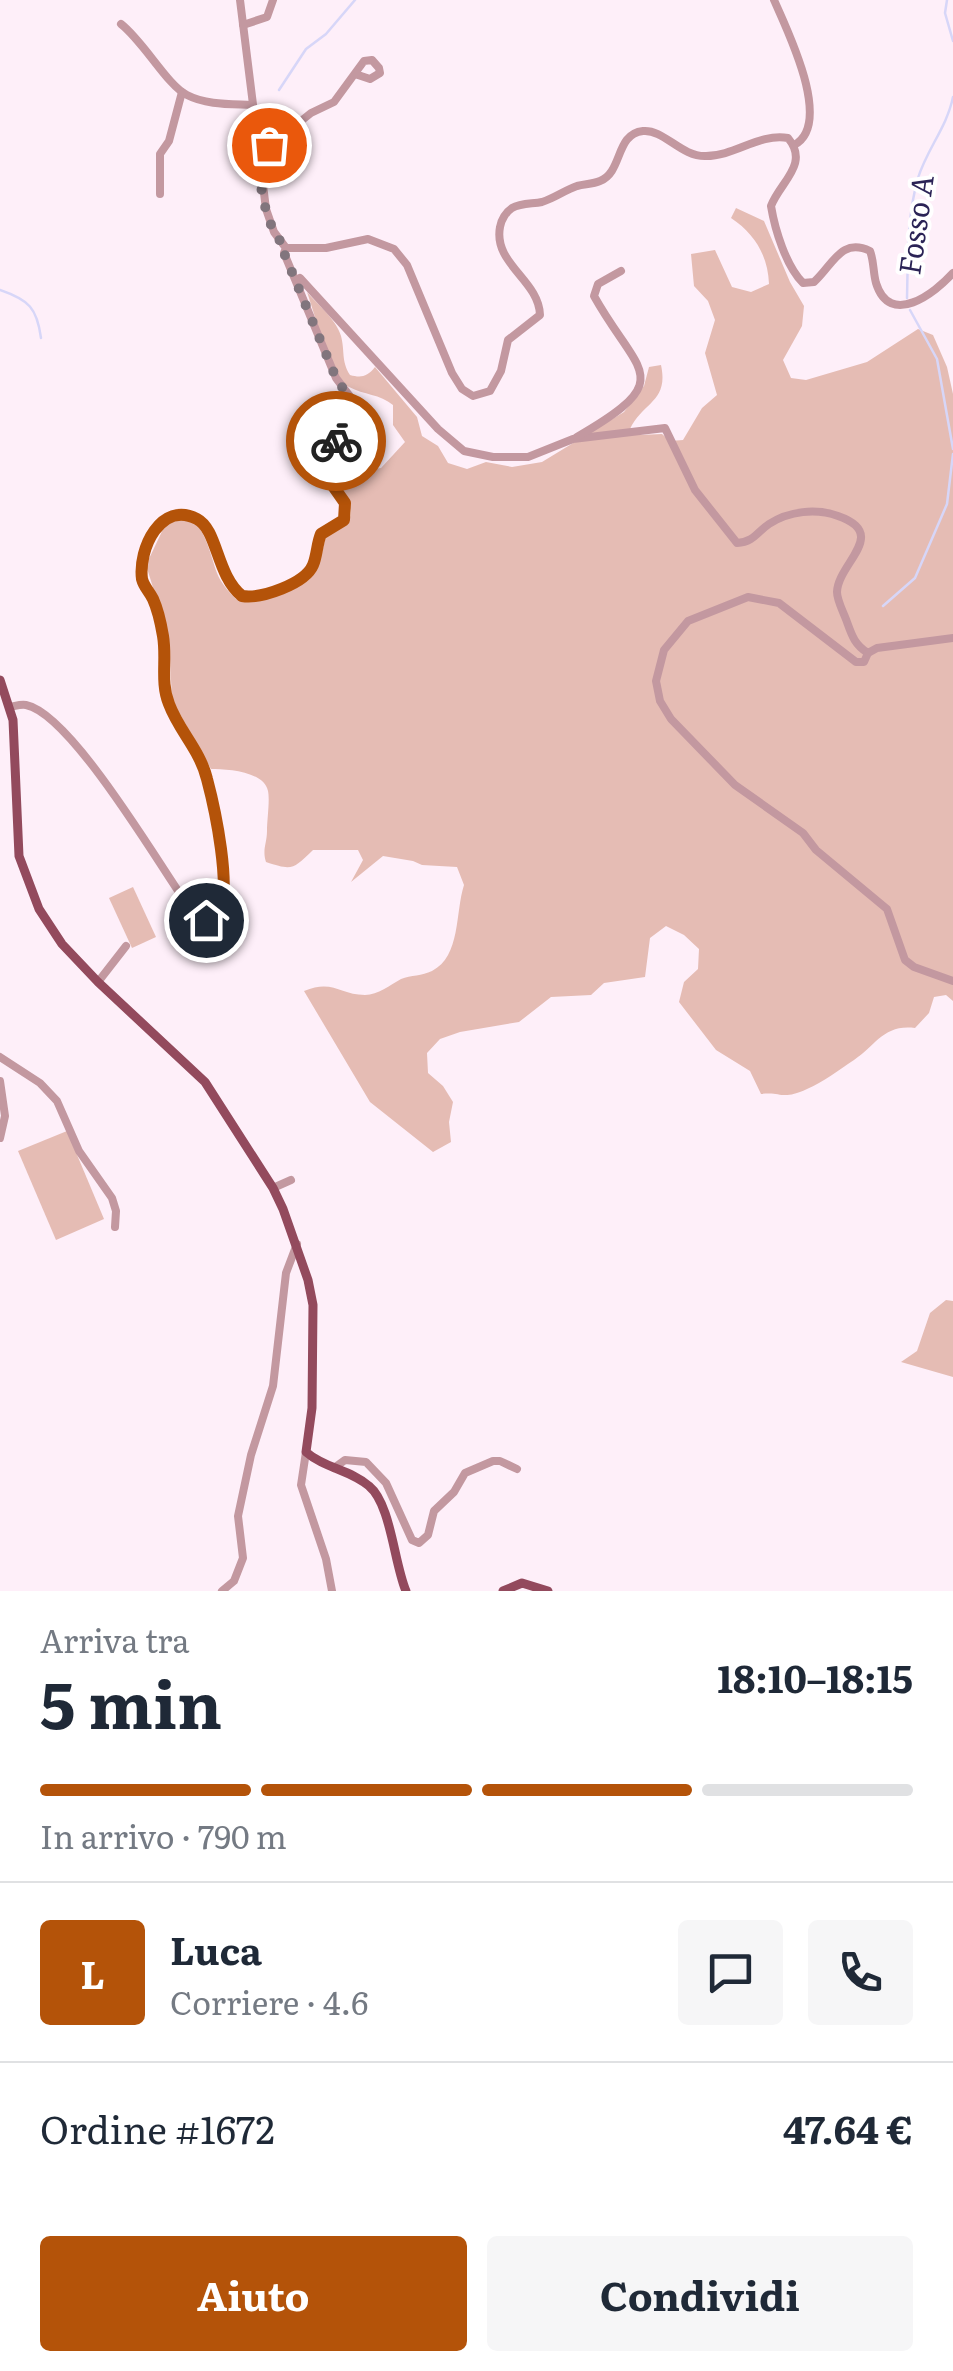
<!DOCTYPE html>
<html lang="it">
<meta charset="utf-8">
<style>
body{margin:0;font-family:Literata,serif;background:#f6f6f7;color:#1f2937;height:100vh;display:flex;flex-direction:column;font-size:38px;white-space:nowrap}
*{box-sizing:border-box;margin:0}
p{font-size:32px;color:#747a83}
.icon{flex:none;width:55px;height:55px;fill:none;stroke:currentColor;stroke-width:2;stroke-linecap:round;stroke-linejoin:round}
.map{position:relative;height:1591px;overflow:hidden}
.drawer{display:flex;flex-direction:column;background:#fff;flex:1}
.drawer>*{flex:none}
.pin{position:absolute;display:grid;place-items:center;width:85px;height:85px;color:#fff;margin:-42px;border:5px solid #fff;border-radius:50%;box-shadow:0 2px 10px #0007}
.courier{position:absolute;display:grid;place-items:center;width:100px;height:100px;margin:-50px;border:8px solid #b45309;border-radius:50%;background:#fff;color:#222;box-shadow:0 2px 12px #0007}
.summary em{font-style:normal;font-weight:700}
.summary div{display:flex;flex-direction:column-reverse}
.summary{display:flex;align-items:center;justify-content:space-between;height:170px;padding:0 40px}
h1{font-size:65px;font-weight:700;line-height:75px}
.bar{display:grid;grid-template-columns:repeat(4,1fr);gap:15px 10px;align-content:center;height:120px;padding:0 40px}
.bar i{height:12px;border-radius:8px;background:#e0e1e3}
.bar .active{background:#b45309}
.bar p{grid-column:span 4}
.line{display:flex;align-items:center;gap:25px;padding:0 40px;border-top:2px solid #e0e1e3}
.line div{flex:1}
.round{display:grid;place-items:center;flex:none;width:105px;height:105px;border-radius:10px;background:#f6f6f7}
.primary-button{display:flex;gap:20px;margin-top:auto;padding:20px 40px}
.primary-button a{flex:1;height:115px;border-radius:10px;background:#b45309;color:#fff;font-size:40px;font-weight:700;line-height:115px;text-align:center}
.primary-button a+a{background:#f6f6f7;color:#1f2937}
.map>svg:first-child{display:block}
.green{fill:#e5bcb4}
.lines{fill:none;stroke-linecap:round;stroke-linejoin:round}
.stream{stroke:#d7d6f8;stroke-width:2.5}
.minor{stroke:#c398a0;stroke-width:8}
.major{stroke:#934a5d;stroke-width:9}
.done{stroke:#81757d;stroke-width:10;stroke-dasharray:0 18}
.route{stroke:#b45309;stroke-width:12}
.labels{text-anchor:middle;stroke-width:8;stroke-linejoin:round;paint-order:stroke}
.water-label{font-size:30px;font-style:italic;fill:#2b2356;stroke:#fff}
</style>
<div class="map">
<svg width="953" height="1591" viewBox="0 0 953 1591">
<rect width="100%" height="100%" fill="#feeff9"/>
<g class="green">
<path d="M736,208L764,221L790,282L804,306L802,326L783,360L791,378L806,380L867,362L918,329L933,335L947,367L953,394V1001L946,995L934,997L929,1013L915,1028C884,1024 876,1045 854,1060C839,1070 823,1082 807,1089C781,1101 782,1091 761,1094L750,1071L716,1050L679,1002L684,982L698,969L699,949L684,935L666,926L650,938L645,977L604,983L591,995L551,997L519,1022L460,1032L440,1039L427,1053L428,1073L443,1086L453,1102L449,1122L451,1142L433,1152L370,1102L304,991C333,979 340,995 365,995C378,995 390,985 401,979C411,975 422,976 432,971C461,956 455,913 464,885L457,867L422,865L413,861L383,856L351,882L363,860L358,850H313C293,869 293,871 266,862C262,850 267,843 267,831C267,819 270,801 268,791C264,771 226,769 211,769L172,700L169,639L146,565L165,525C200,497 209,552 217,573C221,583 228,591 236,599C263,605 303,590 317,565C323,556 323,544 327,534C373,519 340,494 328,469L332,466L351,473L381,468L405,442L393,425V405C380,394 364,395 349,387C332,378 314,312 307,292C318,305 336,319 341,336C345,351 341,361 350,375C361,378 367,377 375,367L417,417L422,436L438,446L448,463L467,469L486,462L512,467L542,462L624,412L644,386L649,367L661,365C669,402 643,402 630,429L639,435L662,434L670,441L683,440L702,408L717,395L705,353L715,320L708,301L694,286L691,254L715,250L732,287L751,292L769,284C768,256 755,234 731,218Z"/>
<path d="M133,887L156,937L132,948L109,898Z"/>
<path d="M67,1131L104,1219L56,1240L18,1151Z"/>
<path d="M946,1300L953,1301V1377L901,1362L917,1351L930,1313Z"/>
</g>
<g class="lines">
<g class="stream">
<path d="M947,0L945,13L953,41"/>
<path d="M279,90L306,49L326,34L355,0"/>
<path d="M0,290C29,300 37,308 41,338"/>
<path d="M907,298C908,258 907,216 918,178C927,149 947,127 953,97"/>
<path d="M910,310L937,359L953,449"/>
<path d="M883,606L915,578L947,504L953,454"/>
</g>
<g class="minor">
<path d="M774,0C787,30 834,124 794,145"/>
<path d="M121,24C144,42 167,85 187,95C206,105 231,104 251,105"/>
<path d="M243,25L267,17L273,0"/>
<path d="M256,149L276,141L311,113L334,102L364,61L372,60L379,68L380,73L370,79L355,74"/>
<path d="M160,194V154L169,141L182,92"/>
<path d="M286,248H326L368,239L394,249L407,265L452,373L462,389L473,396L490,391L501,371L508,340L540,315C539,280 493,264 500,227C501,220 506,212 512,208C521,203 532,204 542,202C555,198 565,190 577,186C585,184 593,184 600,181C623,172 615,134 643,131C664,129 681,157 706,156C735,156 759,133 788,138C810,164 780,182 771,206C775,230 786,266 803,283L814,282C833,265 841,237 870,251C874,261 873,272 876,283C890,328 935,293 953,273"/>
<path d="M300,278L438,429L464,451L493,457H528L573,439L665,428L695,490L737,543C754,542 757,532 769,524C789,511 816,508 838,516C890,534 838,563 837,592C837,601 844,613 847,622C852,636 855,645 868,653L877,648L953,638"/>
<path d="M577,437C679,378 638,375 594,296L598,284L621,271"/>
<path d="M868,653L864,662H856L779,603L748,597L688,621L664,650L656,681L660,701L671,719L735,785L803,833L816,850L887,909L905,960L914,967L953,981"/>
<path d="M10,707C16,706 20,704 26,705C71,714 158,863 187,904L206,920L219,915C232,888 215,809 207,779C200,750 179,731 169,704C160,682 167,659 163,636C161,624 158,610 153,599C149,592 144,587 142,579C138,549 161,500 196,519C217,529 217,575 242,596C262,599 304,584 313,565C317,556 317,543 321,534L344,520C350,497 330,483 319,465L321,450L355,431L361,421L355,403L336,378L284,253L286,248L274,232L266,209L240,0"/>
<path d="M98,982L126,946"/>
<path d="M0,1057L40,1083L57,1101L79,1151L112,1198L116,1211L115,1227"/>
<path d="M0,1081L5,1116L0,1138"/>
<path d="M273,1188L291,1180"/>
<path d="M306,1452L301,1485L326,1559L332,1591"/>
<path d="M334,1468L345,1460L366,1462L386,1483L412,1540L419,1543L428,1535L434,1511L454,1492L465,1473L493,1461H500L517,1469"/>
<path d="M222,1591L234,1581L243,1558L238,1516L251,1455L273,1386L286,1273L297,1244"/>
</g>
<g class="major">
<path d="M0,680L13,720L19,856L39,909L62,944L98,982L205,1082L273,1188L283,1209L308,1280L313,1305L312,1408L306,1452C324,1468 351,1470 369,1486C391,1504 394,1563 406,1591"/>
<path d="M503,1591L522,1583L548,1591"/>
</g>
</g>
<g class="lines">
<path class="done" d="M269,145L256,150C261,182 262,223 286,248L284,253L336,378L360,414L356,431L336,441"/>
<path class="route" d="M206,920L219,915C232,888 215,809 207,779C200,750 179,731 169,704C160,682 167,659 163,636C161,624 158,610 153,599C149,591 144,587 142,579C138,549 161,500 197,519C218,530 216,575 242,596C261,599 305,584 313,565C317,556 317,543 321,534L344,520L345,503L319,466L322,450L336,441"/>
</g>
<g class="labels">
<g class="water-label">
<text transform="translate(917 225) rotate(-82)" y="10">Fosso A</text>
</g>
</g>
</svg>
<div class="pin" style="left:269px;top:145px;background:#ea580c"><svg class="icon" aria-label="bag" viewBox="0 0 24 24"><path d="M5 8h14l-1 12H6zM9 8a3 3 0 0 1 6 0"/></svg></div>
<div class="pin" style="left:206px;top:920px;background:#1f2937"><svg class="icon" aria-label="home" viewBox="0 0 24 24"><path d="M3 11l9-7 9 7M6 9v11h12V9"/></svg></div>
<div class="courier" style="left:336px;top:441px"><svg class="icon" aria-label="bike" viewBox="0 0 24 24"><circle cx="6" cy="16" r="4"/><circle cx="18" cy="16" r="4"/><path d="M6 16l4-8h5l3 8M10 8l3 8H6M13 5h3"/></svg></div>
</div>
<section class="drawer">
<div class="summary"><div><h1>5 min</h1><p>Arriva tra</p></div><em>18:10–18:15</em></div>
<div class="bar"><i class="active"></i><i class="active"></i><i class="active"></i><i></i><p>In arrivo · 790 m</p></div>
<div class="line" style="height:180px"><b class="round" style="background:#b45309;color:#fff">L</b><div><b>Luca</b><p>Corriere · 4.6</p></div><a class="round"><svg class="icon" aria-label="chat" viewBox="0 0 24 24"><path d="M4 5h16v11H9l-5 4z"/></svg></a><a class="round"><svg class="icon" aria-label="phone" viewBox="0 0 24 24"><path d="M5 4h4l2 5-3 2q2 4 5 5l2-3 5 2v4C11 20 4 13 5 4z"/></svg></a></div>
<div class="line" style="height:130px"><div>Ordine #1672</div><b>47.64 €</b></div>
<div class="primary-button"><a>Aiuto</a><a>Condividi</a></div>
</section>
